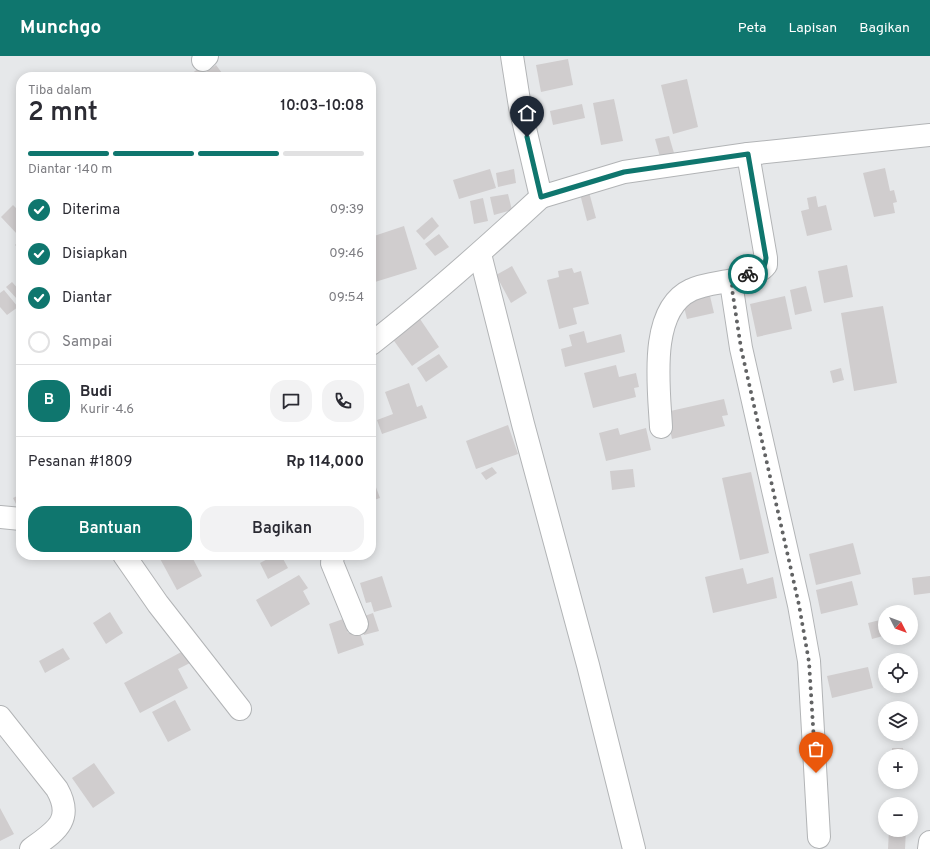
<!DOCTYPE html>
<html lang="id">
<meta charset="utf-8">
<style>
body{margin:0;font-family:Overpass,sans-serif;background:#f2f2f3;color:#2b2b33;height:100vh;display:flex;flex-direction:column;font-size:15px;white-space:nowrap}
*{box-sizing:border-box;margin:0}
p{font-size:13px;color:#7c7c81}
.icon{flex:none;width:22px;height:22px;fill:none;stroke:currentColor;stroke-width:2;stroke-linecap:round;stroke-linejoin:round}
.map{position:relative;flex:1;overflow:hidden}
.side{position:absolute;left:16px;top:16px;width:360px;height:488px;display:flex;flex-direction:column;background:#fff;border-radius:16px;box-shadow:0 2px 10px #0003}
.side>*{flex:none}
.needle{width:26px;rotate:132deg}
.buttons{position:absolute;left:878px;top:549px;display:grid;gap:8px}
.buttons a{display:grid;place-items:center;width:40px;height:40px;border-radius:50%;background:#fff;box-shadow:0 2px 10px #0003;font-size:20px}
.pin{position:absolute;display:grid;place-items:center;width:34px;height:34px;color:#fff;margin:-41px -17px;border-radius:50% 50% 50% 0;rotate:-45deg;box-shadow:0 0 4px #0007}
.pin .icon{rotate:45deg}
.courier{position:absolute;display:grid;place-items:center;width:40px;height:40px;margin:-20px;border:3px solid #0f766e;border-radius:50%;background:#fff;color:#222;box-shadow:0 1px 5px #0007}
.headline em{font-style:normal;font-weight:600}
.headline div{display:flex;flex-direction:column-reverse}
.headline{display:flex;align-items:center;justify-content:space-between;height:68px;padding:0 12px}
h1{font-size:26px;font-weight:600;line-height:30px}
.bar{display:grid;grid-template-columns:repeat(4,1fr);gap:6px 4px;align-content:center;height:48px;padding:0 12px}
.bar i{height:5px;border-radius:3px;background:#e1e1e2}
.bar .selected{background:#0f766e}
.bar p{grid-column:span 4}
.line{display:flex;align-items:center;gap:10px;padding:0 12px;border-top:1px solid #e1e1e2}
.line div{flex:1}
.round{display:grid;place-items:center;flex:none;width:42px;height:42px;border-radius:16px;background:#f2f2f3}
ol{padding:0 12px;list-style:none}
li{display:flex;align-items:center;gap:12px;height:44px}
li p{margin-inline-start:auto}
li .icon{padding:4px;border-radius:50%;background:#0f766e;color:#fff;stroke-width:4}
li:last-child{color:#7c7c81}
li i{width:22px;height:22px;border:2px solid #e1e1e2;border-radius:50%}
.cta{display:flex;gap:8px;margin-top:auto;padding:8px 12px}
.cta a{flex:1;height:46px;border-radius:16px;background:#0f766e;color:#fff;font-size:16px;font-weight:600;line-height:46px;text-align:center}
.cta a+a{background:#f2f2f3;color:#2b2b33}
header{display:flex;align-items:center;gap:24px;box-sizing:border-box;height:56px;padding:0 20px;background:#0f766e;color:#fff}
header strong{font-size:19px}
nav{display:flex;gap:22px;margin-inline-start:auto;font-size:14px}
.map>svg:first-child{display:block}
.building{fill:#d0cdce}
.lines{fill:none;stroke-linecap:round;stroke-linejoin:round}
.minor-casing{stroke:#b2b4b6;stroke-width:24}
.minor{stroke:#fff;stroke-width:22}
.done{stroke:#626364;stroke-width:4;stroke-dasharray:0 7.2}
.route{stroke:#0f766e;stroke-width:5}
</style>
<header>
<strong>Munchgo</strong>
<nav><a>Peta</a><a>Lapisan</a><a>Bagikan</a></nav>
</header>
<div class="map">
<svg width="930" height="793" viewBox="0 0 930 793">
<rect width="100%" height="100%" fill="#e6e8ea"/>
<g class="building">
<path d="M568,3L573,29L541,36L536,9Z"/>
<path d="M216,9L225,21H187L199,12L204,18Z"/>
<path d="M687,23L698,71L673,78L661,29Z"/>
<path d="M614,43L623,85L601,89L593,47Z"/>
<path d="M582,48L585,62L553,69L550,55Z"/>
<path d="M669,80L674,97L660,101L655,83Z"/>
<path d="M885,112L890,135L894,134L897,146L893,147L895,157L874,161L863,117Z"/>
<path d="M490,113L496,132L459,143L453,124Z"/>
<path d="M514,113L516,127L498,131L496,117Z"/>
<path d="M589,136L596,162L587,165L580,138Z"/>
<path d="M508,138L512,154L494,159L490,141Z"/>
<path d="M816,140L818,151L826,149L832,174L807,180L801,155L809,153L807,142Z"/>
<path d="M483,142L488,165L474,168L470,145Z"/>
<path d="M13,149L21,157V174L17,178L1,161Z"/>
<path d="M432,161L439,170L424,184L416,175Z"/>
<path d="M404,170L417,213L375,226L371,213V181Z"/>
<path d="M439,178L449,191L435,200L425,188Z"/>
<path d="M21,183V195L15,189Z"/>
<path d="M847,209L853,241L824,247L818,215Z"/>
<path d="M512,210L527,237L511,247L496,219Z"/>
<path d="M572,212L574,217L581,215L589,248L573,252L577,268L559,273L547,224L559,221L558,215Z"/>
<path d="M12,226L21,236V239L17,243L6,231Z"/>
<path d="M806,230L812,255L795,259L790,234Z"/>
<path d="M4,234L18,251L7,259L0,251V237Z"/>
<path d="M710,240L714,257L687,263L683,247Z"/>
<path d="M785,240L792,273L757,281L750,248Z"/>
<path d="M883,250L897,327L854,335L841,257Z"/>
<path d="M420,263L439,291L412,310L392,282Z"/>
<path d="M584,275L587,287L621,278L625,296L565,311L561,293L572,290L569,279Z"/>
<path d="M439,298L448,311L426,326L417,312Z"/>
<path d="M616,309L619,321L636,317L639,331L634,332L636,341L593,352L584,317Z"/>
<path d="M841,312L844,324L833,327L830,315Z"/>
<path d="M409,327L417,351L422,349L427,362L382,378L377,364L393,358L385,336Z"/>
<path d="M724,343L728,359L722,360L725,370L672,383L666,356Z"/>
<path d="M508,369L518,398L476,413L466,385Z"/>
<path d="M618,372L620,379L646,372L651,394L606,405L599,377Z"/>
<path d="M492,411L497,417L486,424L481,417Z"/>
<path d="M633,413L635,431L612,434L610,415Z"/>
<path d="M751,416L769,497L740,504L722,422Z"/>
<path d="M371,418L380,442L371,445Z"/>
<path d="M21,438V448L17,450L13,442Z"/>
<path d="M853,487L861,518L816,529L809,498Z"/>
<path d="M158,499H191L202,520L177,534Z"/>
<path d="M275,499H281L288,512L268,523L260,507Z"/>
<path d="M743,512L747,528L773,521L777,542L713,557L705,521Z"/>
<path d="M299,519L308,532L303,535L310,548L271,571L256,544Z"/>
<path d="M382,520L392,551L374,556L371,546L366,547L360,527Z"/>
<path d="M930,520V537L914,539L912,522Z"/>
<path d="M852,525L858,549L821,558L816,534Z"/>
<path d="M110,556L123,577L106,588L93,567Z"/>
<path d="M373,557L379,575L364,579L359,562Z"/>
<path d="M343,563L348,577L359,574L364,589L338,598L329,568Z"/>
<path d="M880,564L883,580L872,583L868,567Z"/>
<path d="M63,592L70,603L45,617L39,605Z"/>
<path d="M185,594L192,606L178,613L188,632L140,657L124,627Z"/>
<path d="M868,611L873,632L832,642L827,620Z"/>
<path d="M175,644L191,674L168,686L152,656Z"/>
<path d="M892,692H903L904,700H892Z"/>
<path d="M94,707L115,737L93,752L72,722Z"/>
<path d="M0,752L14,778L0,785Z"/>
<path d="M889,774H906L905,793H888Z"/>
</g>
<g class="lines">
<defs>
<g id="minor">
<path d="M512,0L520,51L541,141L624,116L748,98L930,79"/>
<path d="M203,4L207,0"/>
<path d="M748,98L766,202V209C755,224 732,212 732,233L741,292L799,549L809,605L819,781"/>
<path d="M480,198L523,368L588,609L634,793"/>
<path d="M371,288C430,242 486,192 541,141"/>
<path d="M661,371C659,332 648,254 691,234C703,228 719,227 733,224"/>
<path d="M0,461L21,463"/>
<path d="M124,499L158,548L240,653"/>
<path d="M333,499L332,507L357,568"/>
<path d="M0,661L57,733C75,765 54,776 31,793"/>
<path d="M929,793L930,786"/>
</g>
</defs>
<use href="#minor" class="minor-casing"/>
<use href="#minor" class="minor"/>
</g>
<g class="lines">
<path class="done" d="M748,218C737,221 732,221 732,233L741,292L799,549L809,606L816,717"/>
<path class="route" d="M527,81L541,141L624,116L748,98L766,202C765,215 759,216 748,218"/>
</g>
</svg>
<div class="buttons">
<a><svg class="needle" viewBox="-14 -14 28 28"><path d="M0-13l5 13h-10z" fill="#e53935"/><path d="M0 13l5-13h-10z" fill="#7c7c81"/></svg></a>
<a><svg class="icon" aria-label="locate" viewBox="0 0 24 24"><circle cx="12" cy="12" r="6"/><path d="M12 2v4M12 18v4M2 12h4M18 12h4"/></svg></a>
<a><svg class="icon" aria-label="layers" viewBox="0 0 24 24"><path d="M12 4l9 5-9 5-9-5zM3 14l9 5 9-5"/></svg></a>
<a>+</a>
<a>−</a>
</div>
<div class="pin" style="left:816px;top:717px;background:#ea580c"><svg class="icon" aria-label="bag" viewBox="0 0 24 24"><path d="M5 8h14l-1 12H6zM9 8a3 3 0 0 1 6 0"/></svg></div>
<div class="pin" style="left:527px;top:81px;background:#1f2937"><svg class="icon" aria-label="home" viewBox="0 0 24 24"><path d="M3 11l9-7 9 7M6 9v11h12V9"/></svg></div>
<div class="courier" style="left:748px;top:218px"><svg class="icon" aria-label="bike" viewBox="0 0 24 24"><circle cx="6" cy="16" r="4"/><circle cx="18" cy="16" r="4"/><path d="M6 16l4-8h5l3 8M10 8l3 8H6M13 5h3"/></svg></div>
<section class="side">
<div class="headline"><div><h1>2 mnt</h1><p>Tiba dalam</p></div><em>10:03–10:08</em></div>
<div class="bar"><i class="selected"></i><i class="selected"></i><i class="selected"></i><i></i><p>Diantar · 140 m</p></div>
<ol>
<li><svg class="icon" aria-label="check" viewBox="0 0 24 24"><path d="M5 12l5 5 9-10"/></svg>Diterima<p>09:39</p></li>
<li><svg class="icon" aria-label="check" viewBox="0 0 24 24"><path d="M5 12l5 5 9-10"/></svg>Disiapkan<p>09:46</p></li>
<li><svg class="icon" aria-label="check" viewBox="0 0 24 24"><path d="M5 12l5 5 9-10"/></svg>Diantar<p>09:54</p></li>
<li><i></i>Sampai</li>
</ol>
<div class="line" style="height:72px"><b class="round" style="background:#0f766e;color:#fff">B</b><div><b>Budi</b><p>Kurir · 4.6</p></div><a class="round"><svg class="icon" aria-label="chat" viewBox="0 0 24 24"><path d="M4 5h16v11H9l-5 4z"/></svg></a><a class="round"><svg class="icon" aria-label="phone" viewBox="0 0 24 24"><path d="M5 4h4l2 5-3 2q2 4 5 5l2-3 5 2v4C11 20 4 13 5 4z"/></svg></a></div>
<div class="line" style="height:52px"><div>Pesanan #1809</div><b>Rp 114,000</b></div>
<div class="cta"><a>Bantuan</a><a>Bagikan</a></div>
</section>
</div>
